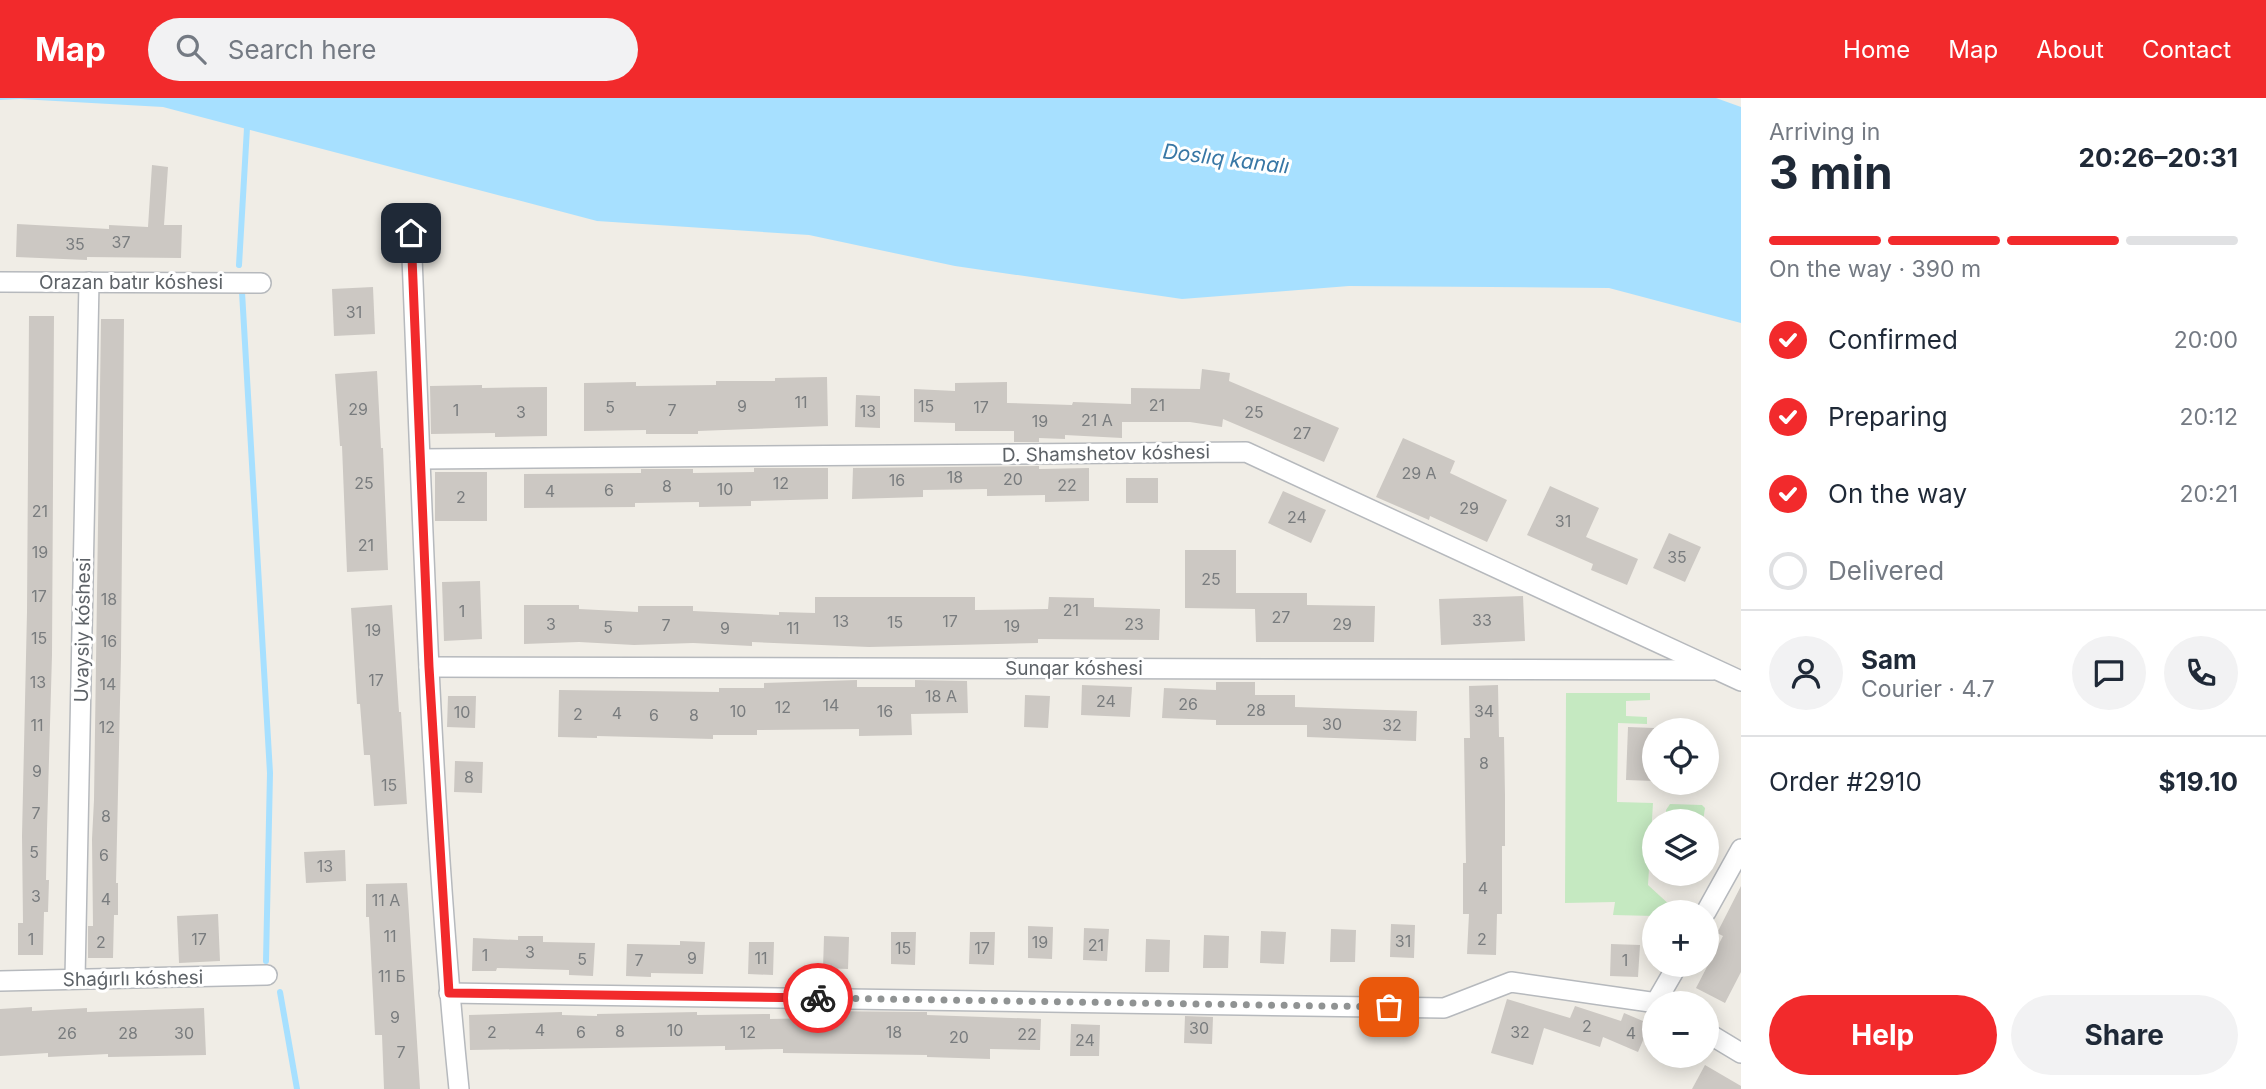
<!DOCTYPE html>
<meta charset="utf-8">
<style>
body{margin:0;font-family:Inter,sans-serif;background:#f2f2f3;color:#1f2937;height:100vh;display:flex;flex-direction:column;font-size:26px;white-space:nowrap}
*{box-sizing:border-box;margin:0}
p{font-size:23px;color:#747a83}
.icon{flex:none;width:38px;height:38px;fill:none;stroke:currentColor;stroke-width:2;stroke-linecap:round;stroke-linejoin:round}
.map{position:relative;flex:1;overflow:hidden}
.drawer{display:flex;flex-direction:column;background:#fff;width:525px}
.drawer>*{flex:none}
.buttons{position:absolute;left:1642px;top:620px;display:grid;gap:14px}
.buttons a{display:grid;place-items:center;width:77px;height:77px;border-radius:50%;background:#fff;box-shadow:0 4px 18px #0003;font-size:35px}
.pin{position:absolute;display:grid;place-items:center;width:60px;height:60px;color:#fff;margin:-30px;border-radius:14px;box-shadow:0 4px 10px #0006}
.courier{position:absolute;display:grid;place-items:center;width:70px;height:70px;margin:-35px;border:5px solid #f22a2c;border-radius:50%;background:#fff;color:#222;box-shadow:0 2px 9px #0007}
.summary em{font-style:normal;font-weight:700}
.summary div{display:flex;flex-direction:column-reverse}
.summary{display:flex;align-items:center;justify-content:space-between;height:119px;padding:0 28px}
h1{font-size:46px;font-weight:700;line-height:52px}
.bar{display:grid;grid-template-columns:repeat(4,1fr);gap:10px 7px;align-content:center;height:84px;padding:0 28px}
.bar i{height:9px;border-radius:5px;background:#e0e1e3}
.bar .active{background:#f22a2c}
.bar p{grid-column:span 4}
.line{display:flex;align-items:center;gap:18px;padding:0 28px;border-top:2px solid #e0e1e3}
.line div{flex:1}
.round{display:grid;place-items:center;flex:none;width:74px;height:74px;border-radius:37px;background:#f2f2f3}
ol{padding:0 28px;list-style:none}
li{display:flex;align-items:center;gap:21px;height:77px}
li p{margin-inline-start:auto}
li .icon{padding:7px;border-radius:50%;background:#f22a2c;color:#fff;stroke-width:4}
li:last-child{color:#747a83}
li i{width:38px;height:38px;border:4px solid #e0e1e3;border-radius:50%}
.cta{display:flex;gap:14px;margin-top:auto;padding:14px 28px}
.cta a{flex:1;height:80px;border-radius:42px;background:#f22a2c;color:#fff;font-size:28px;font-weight:700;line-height:80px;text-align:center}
.cta a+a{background:#f2f2f3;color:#1f2937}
header{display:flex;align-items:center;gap:42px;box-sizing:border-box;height:98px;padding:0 35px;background:#f22a2c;color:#fff}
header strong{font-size:33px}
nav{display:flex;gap:38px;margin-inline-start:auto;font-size:24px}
.search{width:490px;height:63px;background:#f2f2f3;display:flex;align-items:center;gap:18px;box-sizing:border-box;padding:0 24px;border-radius:38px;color:#747a83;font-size:26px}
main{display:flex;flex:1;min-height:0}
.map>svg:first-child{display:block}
.green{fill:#c5e9c1}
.water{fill:#a7e0ff}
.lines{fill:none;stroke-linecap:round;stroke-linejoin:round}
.stream{stroke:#a7e0ff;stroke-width:6}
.building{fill:#ccc8c3}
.minor-casing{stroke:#b6b9bd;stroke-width:22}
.minor{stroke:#fff;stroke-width:19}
.done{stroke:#909393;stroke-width:7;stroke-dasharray:0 12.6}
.route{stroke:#f22a2c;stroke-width:9}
.labels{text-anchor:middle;stroke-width:6;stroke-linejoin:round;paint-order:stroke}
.number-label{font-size:16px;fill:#797c7e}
.street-label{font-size:19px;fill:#5d6267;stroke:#fff}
.water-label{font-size:21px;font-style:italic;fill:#3877a5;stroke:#fff}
</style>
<header>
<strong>Map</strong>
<div class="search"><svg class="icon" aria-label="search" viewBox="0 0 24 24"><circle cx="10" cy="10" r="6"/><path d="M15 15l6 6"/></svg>Search here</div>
<nav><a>Home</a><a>Map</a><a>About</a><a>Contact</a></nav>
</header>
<main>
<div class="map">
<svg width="1741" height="991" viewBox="0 0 1741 991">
<rect width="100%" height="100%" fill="#f0ede6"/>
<g class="green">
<path d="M1566,595H1650V602L1626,603V618L1647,619V626L1618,625L1617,704L1653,705L1648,787L1672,809L1670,814H1654V818L1613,817L1615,804L1565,805Z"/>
<path d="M1670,706L1702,707L1705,710L1703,723H1666V712Z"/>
<path d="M1666,775H1691L1686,786L1667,785Z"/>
</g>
<path class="water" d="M0,0H1716L1741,9V225L1609,190L1349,188L1182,201L955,168L809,137L597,123L163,9L20,1L0,2Z"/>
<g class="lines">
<g class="stream">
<path d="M239,167L247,30"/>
<path d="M242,194L270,675L266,863"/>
<path d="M280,894L297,991"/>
</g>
</g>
<g class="building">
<path d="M152,67L168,69L164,127H182L181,160L87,159V162L16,159L17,126L109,131V127L148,129Z"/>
<path d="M373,189L375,236L334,238L332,191Z"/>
<path d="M29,218H54L52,557L47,731L46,782H49L48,814H44L43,857H18V825H23L22,738L27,514Z"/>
<path d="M101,221H124L121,559L116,785H118V817H114L113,860H88V828H93L92,741L94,702Z"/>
<path d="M1202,271L1230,275L1229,283L1339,330L1324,364L1223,321L1222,329L1190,324H1122V340L1065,337V341L1039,340V344H1014V333H955V325L914,324V291L955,293V285L1007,284V305L1072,307L1073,304L1131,306V290L1200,291Z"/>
<path d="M377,273L381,350H383L388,472L347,474L342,348H340L335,276Z"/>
<path d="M827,279L828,328L698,333V336H646V332L584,333V285L636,284V288L716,287V283H775V280Z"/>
<path d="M482,287V290L547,289V338L495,339V335L431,336L430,288Z"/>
<path d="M856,297L880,298V330L855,329Z"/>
<path d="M1403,340L1455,363L1450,375L1507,402L1487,444L1430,418L1429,422L1376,399Z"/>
<path d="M1039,368V371L1089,370V403L1045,404V397L987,398V391L923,392V399L852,401L853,370Z"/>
<path d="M754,370H828V401L751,403V408L699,409V404L635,405V409L524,410V376L641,375V371H693V375L754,374Z"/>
<rect x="435" y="374" width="52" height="49"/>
<rect x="1126" y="380" width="32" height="25"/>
<path d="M1550,388L1599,410L1586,439L1638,461L1627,487L1591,472L1593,466L1527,437Z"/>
<path d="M1283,393L1326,412L1311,445L1268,425Z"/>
<path d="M1669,435L1701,449L1685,484L1653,470Z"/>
<path d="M1185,452H1236V495H1307V507L1375,508L1374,544H1256L1255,511L1185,510Z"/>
<path d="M480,483L482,541L444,543L442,484Z"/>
<path d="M1523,498L1525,543L1441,547L1439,501Z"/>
<path d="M815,499H975V512L1048,511L1049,499L1094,500V509L1160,511L1159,542L1038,541V545L869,549L752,544V548L693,545L634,547L579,544L524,546V507H579V511L638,514V508H693V513L779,517V514L815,515Z"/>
<path d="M392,507L399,614H401L407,706L374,708L370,657H364L360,606H357L351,510Z"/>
<path d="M857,582V589H915V582L967,583L968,615L911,616L912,637L859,638V631L757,632V637H713V641L597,638V640L558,639L559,592L719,594V590H764V585Z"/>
<path d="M1216,584H1255V597H1295V609L1417,613L1416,643L1307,639V627H1216V622L1162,620L1164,590L1216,592Z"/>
<path d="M1082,587L1132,589L1130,619L1081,617Z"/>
<path d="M1498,587L1499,639H1504L1505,697V748H1502V816H1497L1496,857L1467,856L1469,816H1463V765H1466L1464,640H1470L1469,588Z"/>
<path d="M1025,597L1050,598L1048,630L1024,629Z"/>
<path d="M448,598H476L475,630L447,629Z"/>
<path d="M1628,629L1654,630V683L1626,682Z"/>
<path d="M455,663L483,664L482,695L454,694Z"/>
<path d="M345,752L346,783L306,785L304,754Z"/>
<path d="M407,785L420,991H384L382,937H375L369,819H366V786Z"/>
<path d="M1741,788V874L1725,905L1696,890L1723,838L1717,835Z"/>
<path d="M218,816L220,863L179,865L177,818Z"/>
<path d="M1391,826L1415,827L1414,860L1390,859Z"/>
<path d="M1028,828L1053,829L1052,861L1028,860Z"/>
<path d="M1084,830L1109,831L1107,863L1083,862Z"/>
<path d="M1331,831L1356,832L1355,864H1330Z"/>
<path d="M1261,833L1286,834L1284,866L1260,865Z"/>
<path d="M891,834H916L915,867L891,866Z"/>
<path d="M970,834H995L994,867L969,866Z"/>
<path d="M1204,837L1229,838L1228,870H1203Z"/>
<path d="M518,838H543V844L595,845L593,878L569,877V872L497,870L496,873H472L473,840L518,842Z"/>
<path d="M824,838L849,839L848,871L823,870Z"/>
<path d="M1146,841L1170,842L1169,874H1145Z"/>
<path d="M680,843L705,844L703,876L651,875V879L626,878L627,846L680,847Z"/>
<path d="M749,844H774L773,877L748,876Z"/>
<path d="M1611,846L1640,847L1638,879L1610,878Z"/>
<path d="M1507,901L1570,920L1575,908L1621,923L1624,915L1650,926L1638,954L1603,939L1600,949L1544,930L1533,967L1491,955Z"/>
<path d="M32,909V913L87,910V914L204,910L206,957L108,959V956L48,959V955L0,958V911Z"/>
<path d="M819,913L927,914V917L1041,921L1040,952L990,951V961L927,959V957L783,955V951L725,952V948L470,952L469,917L562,914V917L597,918V916L697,914V917L770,916V921L819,920Z"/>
<path d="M1185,918L1213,919L1212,946L1184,945Z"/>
<path d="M1071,926L1100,927L1099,958H1070Z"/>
<path d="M1705,967L1741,988V991H1692Z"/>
</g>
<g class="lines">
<defs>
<g id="minor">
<path d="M411,135C423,420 430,707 459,991"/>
<path d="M0,184L261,185"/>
<path d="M420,361L1246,354L1741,583"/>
<path d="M429,569L1713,572"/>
<path d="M1706,814L1741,751"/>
<path d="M75,881L89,184"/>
<path d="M0,883L267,877"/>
<path d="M449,895L1444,910L1511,884L1657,905"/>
<path d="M1656,904L1678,866"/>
<path d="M1706,934L1741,955"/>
</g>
</defs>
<use href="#minor" class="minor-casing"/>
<use href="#minor" class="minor"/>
</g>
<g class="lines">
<path class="done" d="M818,900L1389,909"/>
<path class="route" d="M411,135L429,569L449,895L818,900"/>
</g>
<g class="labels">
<g class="number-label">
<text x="121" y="150">37</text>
<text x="75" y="152">35</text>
<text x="354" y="220">31</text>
<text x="801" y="310">11</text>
<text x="1157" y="313">21</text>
<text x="742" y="314">9</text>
<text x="926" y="314">15</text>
<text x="610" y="315">5</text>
<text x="981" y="315">17</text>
<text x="358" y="317">29</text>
<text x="456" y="318">1</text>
<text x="672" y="318">7</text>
<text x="868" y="319">13</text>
<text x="521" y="320">3</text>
<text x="1254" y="320">25</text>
<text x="1097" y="328">21 А</text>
<text x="1040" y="329">19</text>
<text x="1302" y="341">27</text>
<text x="1419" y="381">29 А</text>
<text x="955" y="385">18</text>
<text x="1013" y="387">20</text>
<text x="897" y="388">16</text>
<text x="364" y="391">25</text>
<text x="781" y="391">12</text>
<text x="1067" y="393">22</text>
<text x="667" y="394">8</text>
<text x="725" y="397">10</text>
<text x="609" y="398">6</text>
<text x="550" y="399">4</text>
<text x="461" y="405">2</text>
<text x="1469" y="416">29</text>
<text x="40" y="419">21</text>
<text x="1297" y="425">24</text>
<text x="1563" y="429">31</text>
<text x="366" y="453">21</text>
<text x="40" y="460">19</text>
<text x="1677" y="465">35</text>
<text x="1211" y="487">25</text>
<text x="39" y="504">17</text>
<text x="109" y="507">18</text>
<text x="1071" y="518">21</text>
<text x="462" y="519">1</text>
<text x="1281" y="525">27</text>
<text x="1482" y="528">33</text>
<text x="841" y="529">13</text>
<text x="950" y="529">17</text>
<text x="895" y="530">15</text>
<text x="551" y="532">3</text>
<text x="1134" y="532">23</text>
<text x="1342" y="532">29</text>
<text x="666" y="533">7</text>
<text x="1012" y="534">19</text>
<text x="608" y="535">5</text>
<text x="725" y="536">9</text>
<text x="793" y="536">11</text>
<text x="373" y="538">19</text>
<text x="39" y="546">15</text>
<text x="109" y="549">16</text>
<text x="376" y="588">17</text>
<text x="38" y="590">13</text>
<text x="108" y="592">14</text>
<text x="941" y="604">18 А</text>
<text x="1106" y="609">24</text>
<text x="1188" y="612">26</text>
<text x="831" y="613">14</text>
<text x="783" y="615">12</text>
<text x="1256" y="618">28</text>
<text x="738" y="619">10</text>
<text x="885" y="619">16</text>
<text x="1484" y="619">34</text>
<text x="462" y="620">10</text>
<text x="617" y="621">4</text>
<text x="578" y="622">2</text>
<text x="654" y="623">6</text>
<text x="694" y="623">8</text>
<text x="1332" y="632">30</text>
<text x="37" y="633">11</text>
<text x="1392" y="633">32</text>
<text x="107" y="635">12</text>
<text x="1484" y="671">8</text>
<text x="37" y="679">9</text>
<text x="469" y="685">8</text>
<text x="389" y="693">15</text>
<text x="36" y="721">7</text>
<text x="106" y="724">8</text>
<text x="34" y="760">5</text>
<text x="104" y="763">6</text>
<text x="325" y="774">13</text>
<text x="1483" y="796">4</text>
<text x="36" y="804">3</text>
<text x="106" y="807">4</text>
<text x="386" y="808">11 А</text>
<text x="390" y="844">11</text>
<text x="31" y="847">1</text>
<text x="199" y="847">17</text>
<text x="1482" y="847">2</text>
<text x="1403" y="849">31</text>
<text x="101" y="850">2</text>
<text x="1040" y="850">19</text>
<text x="1096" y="853">21</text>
<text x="903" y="856">15</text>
<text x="982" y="856">17</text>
<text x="530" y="860">3</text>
<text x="485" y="863">1</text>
<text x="692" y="866">9</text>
<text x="761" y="866">11</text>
<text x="582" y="867">5</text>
<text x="639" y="868">7</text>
<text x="1625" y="868">1</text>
<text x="392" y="884">11 Б</text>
<text x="395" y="925">9</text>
<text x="1587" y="934">2</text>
<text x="1199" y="936">30</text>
<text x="540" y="938">4</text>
<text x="675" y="938">10</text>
<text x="620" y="939">8</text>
<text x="492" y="940">2</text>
<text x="581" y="940">6</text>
<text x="748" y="940">12</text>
<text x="894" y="940">18</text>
<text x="1520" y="940">32</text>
<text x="67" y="941">26</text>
<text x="128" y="941">28</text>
<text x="184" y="941">30</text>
<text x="1631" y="941">4</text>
<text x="1027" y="942">22</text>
<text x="959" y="945">20</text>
<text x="1085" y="948">24</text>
<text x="401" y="960">7</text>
</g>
<g class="street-label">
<text x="131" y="191">Orazan batır kóshesi</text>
<text transform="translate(1106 355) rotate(-1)" y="7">D. Shamshetov kóshesi</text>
<text transform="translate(82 532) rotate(-89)" y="7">Uvaysiy kóshesi</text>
<text x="1074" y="577">Sunqar kóshesi</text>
<text transform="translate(133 880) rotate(-1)" y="7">Shaǵırlı kóshesi</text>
</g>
<g class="water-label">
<text transform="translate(1226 61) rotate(7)" y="7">Doslıq kanalı</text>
</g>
</g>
</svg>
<div class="buttons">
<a><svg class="icon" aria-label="locate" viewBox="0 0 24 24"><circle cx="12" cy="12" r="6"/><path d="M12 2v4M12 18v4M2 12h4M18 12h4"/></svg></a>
<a><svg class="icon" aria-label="layers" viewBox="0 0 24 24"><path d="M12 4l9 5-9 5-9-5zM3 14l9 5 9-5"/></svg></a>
<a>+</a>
<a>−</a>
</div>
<div class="pin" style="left:1389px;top:909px;background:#ea580c"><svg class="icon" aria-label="bag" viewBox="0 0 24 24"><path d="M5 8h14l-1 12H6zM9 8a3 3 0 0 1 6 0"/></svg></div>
<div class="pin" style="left:411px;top:135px;background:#1f2937"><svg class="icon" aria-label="home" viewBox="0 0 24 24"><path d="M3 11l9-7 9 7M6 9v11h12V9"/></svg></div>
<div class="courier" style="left:818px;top:900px"><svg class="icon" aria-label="bike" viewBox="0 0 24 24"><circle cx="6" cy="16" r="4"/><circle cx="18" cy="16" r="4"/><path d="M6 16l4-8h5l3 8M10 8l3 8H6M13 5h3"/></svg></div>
</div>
<section class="drawer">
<div class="summary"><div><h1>3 min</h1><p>Arriving in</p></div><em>20:26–20:31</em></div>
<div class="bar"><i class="active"></i><i class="active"></i><i class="active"></i><i></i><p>On the way · 390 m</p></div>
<ol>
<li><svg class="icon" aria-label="check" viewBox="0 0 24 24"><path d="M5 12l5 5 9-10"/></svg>Confirmed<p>20:00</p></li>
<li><svg class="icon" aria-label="check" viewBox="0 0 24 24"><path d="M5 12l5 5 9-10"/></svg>Preparing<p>20:12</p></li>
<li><svg class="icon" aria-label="check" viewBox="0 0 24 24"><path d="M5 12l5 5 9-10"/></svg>On the way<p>20:21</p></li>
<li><i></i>Delivered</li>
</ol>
<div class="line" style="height:126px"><a class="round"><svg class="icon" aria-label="person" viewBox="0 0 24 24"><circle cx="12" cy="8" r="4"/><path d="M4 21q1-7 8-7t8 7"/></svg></a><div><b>Sam</b><p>Courier · 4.7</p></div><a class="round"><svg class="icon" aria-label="chat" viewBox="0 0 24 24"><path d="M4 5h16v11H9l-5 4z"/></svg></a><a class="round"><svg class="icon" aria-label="phone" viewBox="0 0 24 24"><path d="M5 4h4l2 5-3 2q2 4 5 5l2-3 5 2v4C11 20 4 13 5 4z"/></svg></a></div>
<div class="line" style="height:91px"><div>Order #2910</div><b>$19.10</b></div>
<div class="cta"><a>Help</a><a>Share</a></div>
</section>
</main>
